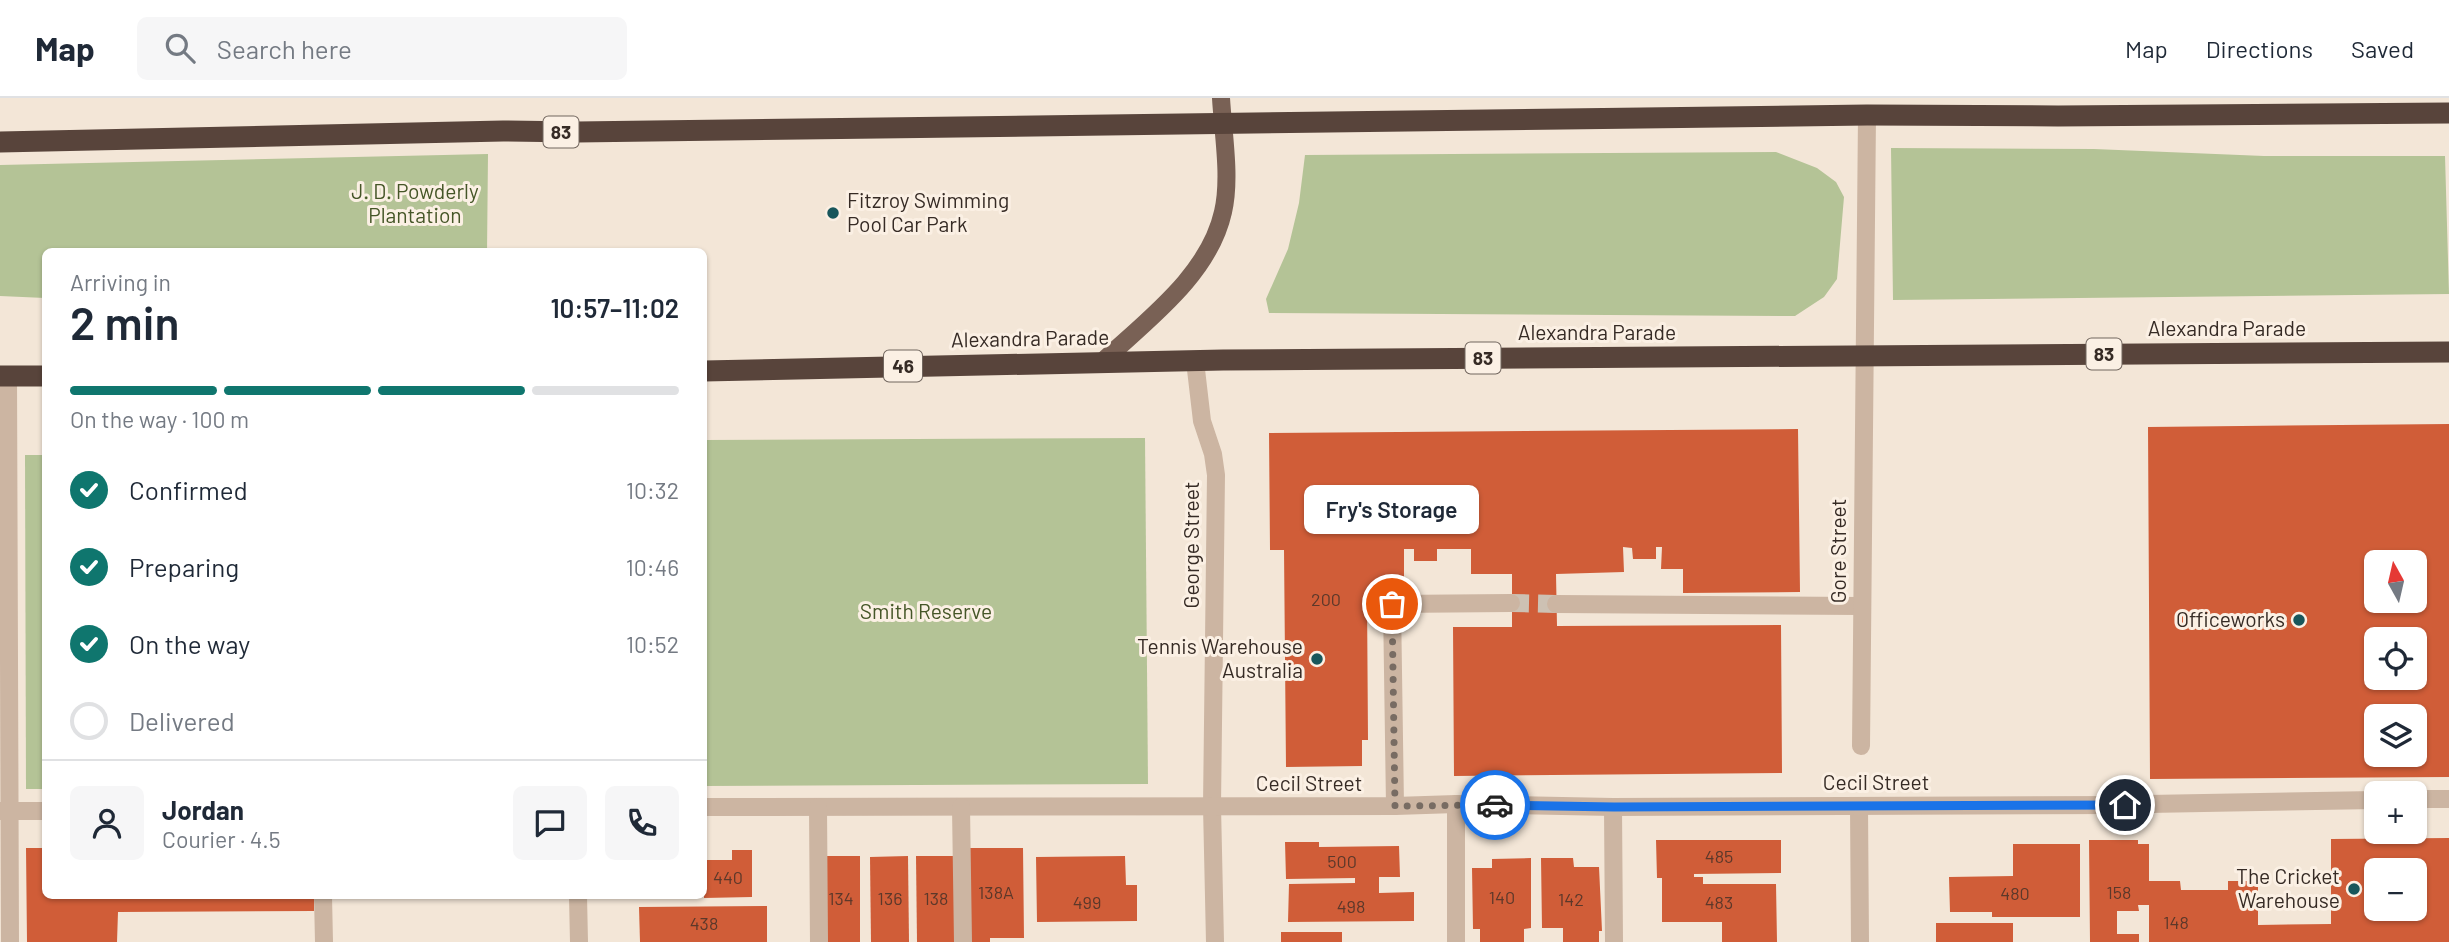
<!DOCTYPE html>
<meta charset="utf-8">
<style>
body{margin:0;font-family:Barlow,sans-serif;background:#f6f6f7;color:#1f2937;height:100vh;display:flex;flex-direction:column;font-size:26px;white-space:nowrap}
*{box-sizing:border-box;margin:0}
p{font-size:23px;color:#747a83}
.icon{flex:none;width:38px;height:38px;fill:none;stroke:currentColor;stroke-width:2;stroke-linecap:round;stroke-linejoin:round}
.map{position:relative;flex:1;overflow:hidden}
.panel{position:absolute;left:42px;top:150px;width:665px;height:651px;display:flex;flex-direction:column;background:#fff;border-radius:10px;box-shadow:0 2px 5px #0004}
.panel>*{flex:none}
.needle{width:46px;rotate:352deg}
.controls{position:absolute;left:2364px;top:452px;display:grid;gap:14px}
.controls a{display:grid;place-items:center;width:63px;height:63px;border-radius:10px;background:#fff;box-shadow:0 2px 5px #0004;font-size:35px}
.pin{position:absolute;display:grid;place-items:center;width:60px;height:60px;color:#fff;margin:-30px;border:4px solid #fff;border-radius:50%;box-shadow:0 2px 7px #0007}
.courier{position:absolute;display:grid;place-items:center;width:70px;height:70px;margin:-35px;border:5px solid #1a73e8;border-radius:50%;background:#fff;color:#222;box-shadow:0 2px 9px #0007}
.bubble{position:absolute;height:49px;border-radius:10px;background:#fff;box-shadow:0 2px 5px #0004;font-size:23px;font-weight:600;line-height:49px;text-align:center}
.head em{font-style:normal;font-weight:600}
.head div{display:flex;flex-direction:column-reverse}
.head{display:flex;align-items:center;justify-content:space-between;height:119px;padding:0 28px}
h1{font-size:46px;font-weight:600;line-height:52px}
.bar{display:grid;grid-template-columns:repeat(4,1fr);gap:10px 7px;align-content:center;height:84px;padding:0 28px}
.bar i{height:9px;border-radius:5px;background:#e0e1e3}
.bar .active{background:#0f766e}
.bar p{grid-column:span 4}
.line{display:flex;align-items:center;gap:18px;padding:0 28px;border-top:2px solid #e0e1e3}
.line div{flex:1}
.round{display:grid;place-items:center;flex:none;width:74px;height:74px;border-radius:10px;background:#f6f6f7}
ol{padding:0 28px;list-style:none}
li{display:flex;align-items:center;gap:21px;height:77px}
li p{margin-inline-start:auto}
li .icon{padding:7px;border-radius:50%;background:#0f766e;color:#fff;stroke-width:4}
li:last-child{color:#747a83}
li i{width:38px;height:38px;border:4px solid #e0e1e3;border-radius:50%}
header{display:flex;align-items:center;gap:42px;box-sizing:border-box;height:98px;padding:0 35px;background:#fff;border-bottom:2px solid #e0e1e3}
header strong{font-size:33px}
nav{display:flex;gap:38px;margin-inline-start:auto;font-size:24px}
.search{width:490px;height:63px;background:#f6f6f7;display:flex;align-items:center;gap:18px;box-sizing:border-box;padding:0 24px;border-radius:10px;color:#747a83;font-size:26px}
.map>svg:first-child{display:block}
.green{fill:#b4c396}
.building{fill:#d05d38;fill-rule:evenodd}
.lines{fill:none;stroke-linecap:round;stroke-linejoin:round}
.minor-tunnel{stroke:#cdc1b3;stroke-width:18;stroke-dasharray:18 9;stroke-linecap:butt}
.minor{stroke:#ccb5a2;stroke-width:18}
.major{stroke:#796155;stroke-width:18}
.highway{stroke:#58443b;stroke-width:21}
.done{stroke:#786c63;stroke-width:7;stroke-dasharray:0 12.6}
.route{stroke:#1a73e8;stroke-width:9}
.poi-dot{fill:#18565b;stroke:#fbf0e4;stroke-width:2.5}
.labels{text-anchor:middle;stroke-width:6;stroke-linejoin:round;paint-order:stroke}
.number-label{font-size:18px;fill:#5c382a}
.shield{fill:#fbf0e4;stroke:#71665e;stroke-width:2}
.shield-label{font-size:19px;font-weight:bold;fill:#362b25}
.park-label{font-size:21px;fill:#455627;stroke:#fbf0e4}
.poi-label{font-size:21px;fill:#362b25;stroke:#fbf0e4;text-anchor:end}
.street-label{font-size:21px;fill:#362b25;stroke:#fbf0e4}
</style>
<header>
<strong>Map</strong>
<div class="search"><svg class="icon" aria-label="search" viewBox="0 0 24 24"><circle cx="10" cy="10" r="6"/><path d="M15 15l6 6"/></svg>Search here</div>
<nav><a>Map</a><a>Directions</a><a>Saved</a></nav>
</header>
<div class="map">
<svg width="2449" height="844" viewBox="0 0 2449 844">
<rect width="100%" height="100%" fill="#f3e6d7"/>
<g class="green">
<path d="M1891,50L2094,51L2264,58H2445L2449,196L1893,202Z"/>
<path d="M1776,54L1817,70L1836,84L1844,99L1837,181L1824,199L1795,218L1269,215L1266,201L1288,151L1299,105L1305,57Z"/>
<path d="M488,56L487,154H46L45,200L0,198V67Z"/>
<path d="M1145,340L1148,686L704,688V342Z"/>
<path d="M25,357H45V691H26Z"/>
</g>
<g class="building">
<path d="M2449,326V679L2150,681L2148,329ZM2376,464H2415V502H2376ZM2376,541H2415V579H2376ZM2376,618H2415V656H2376Z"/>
<path d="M1798,331L1800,494L1683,495V471H1661L1662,449H1656V461H1633L1632,450L1623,449L1624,474L1556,476L1557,528L1781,527L1782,675L1454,678L1453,529H1512V476H1471V451H1437V463H1414V451H1404V497L1367,498L1368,642H1362V668L1286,669L1284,452H1270L1269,335Z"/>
<path d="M2449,740V844H2149V807H2138L2139,813H2117V836H2139V844H2090L2089,742H2138V746H2149V783H2180L2181,792H2228V783H2258V827L2331,826V741ZM2376,772H2415V810H2376Z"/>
<path d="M1656,742H1781V775L1694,776V779H1703V786H1776L1777,844H1722V824H1662V780H1657Z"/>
<path d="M1285,744H1319V749L1399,748L1400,779H1379V795L1414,794V823L1288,824L1289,786L1355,785V780L1286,781Z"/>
<path d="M2013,746H2080V819H1992V814H1950L1949,779L2013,778Z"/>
<path d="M26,750H46V798H314V813L118,814L117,844H27Z"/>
<path d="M969,750H1023L1024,840H990V844H969Z"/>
<path d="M732,752H752V799L704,800V762H732Z"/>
<rect x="823" y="758" width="37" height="86"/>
<path d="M908,758L909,844H871L870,759Z"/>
<path d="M916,758H955L956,844H917Z"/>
<path d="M1125,758L1126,787H1137V823L1037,824L1036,759Z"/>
<path d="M1531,760V830L1524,831V844H1480V831H1473L1472,770H1492V761Z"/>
<path d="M1541,760H1573L1574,769H1599L1602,833H1599V844H1563V830H1542Z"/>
<path d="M767,808V844H640L639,809Z"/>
<rect x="1936" y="825" width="77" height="19"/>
<rect x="1281" y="834" width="61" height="10"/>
</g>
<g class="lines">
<path class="minor-tunnel" d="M1511,505L1556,506"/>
<g class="minor">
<path d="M1195,263L1202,323L1213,356L1216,377L1212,708L1215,844"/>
<path d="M8,278L10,844"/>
<path d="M1556,506L1861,508"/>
<path d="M1861,648L1867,17"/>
<path d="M2415,701H2449"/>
<path d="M1456,706V844"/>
<path d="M2148,706L2376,702"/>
<path d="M1395,708L1392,506L1511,505"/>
<path d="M1859,708L1860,844"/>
<path d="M704,709L1395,708L1456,706L1613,709L2125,707"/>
<path d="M818,709L819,844"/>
<path d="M961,709L963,844"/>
<path d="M1613,709L1614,844"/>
<path d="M0,713H46"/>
<path d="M323,798L324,844"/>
<path d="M578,798L579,844"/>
</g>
<path class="major" d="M1102,264C1147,222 1209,177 1223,114C1231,80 1223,35 1221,0"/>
<g class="highway">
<path d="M0,44L503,33L577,34L1867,17L2058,18L2449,15"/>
<path d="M704,273L1223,262L2449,254"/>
<path d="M0,278H46"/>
</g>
</g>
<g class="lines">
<path class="done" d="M1392,506L1395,708L1495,707"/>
<path class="route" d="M1495,707L1614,709L2125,707"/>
</g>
<g class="poi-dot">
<circle cx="833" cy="115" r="7"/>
<circle cx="2299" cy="522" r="7"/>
<circle cx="1317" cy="561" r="7"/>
<circle cx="2354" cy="791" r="7"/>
</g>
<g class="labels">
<g class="number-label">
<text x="1326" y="508">200</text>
<text x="1719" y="765">485</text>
<text x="1342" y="770">500</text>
<text x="728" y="786">440</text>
<text x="996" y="801">138A</text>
<text x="2119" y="801">158</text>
<text x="2015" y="802">480</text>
<text x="1502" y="806">140</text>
<text x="841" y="807">134</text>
<text x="890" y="807">136</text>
<text x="936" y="807">138</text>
<text x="1571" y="808">142</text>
<text x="1087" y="811">499</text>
<text x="1719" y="811">483</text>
<text x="1351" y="815">498</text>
<text x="2176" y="831">148</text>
<text x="704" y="832">438</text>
</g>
<g class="shield">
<rect x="543.5" y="18.5" width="35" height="31" rx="5"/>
<rect x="2086.5" y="240.5" width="35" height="31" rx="5"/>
<rect x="1465.5" y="244.5" width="35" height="31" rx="5"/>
<rect x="884" y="252.5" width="38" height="31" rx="5"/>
</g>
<g class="shield-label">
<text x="561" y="41">83</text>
<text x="2104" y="263">83</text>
<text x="1483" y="267">83</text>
<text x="903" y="275">46</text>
</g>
<g class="park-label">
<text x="415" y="101">J. D. Powderly<tspan x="415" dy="24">Plantation</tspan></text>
<text x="926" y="521">Smith Reserve</text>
</g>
<g class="poi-label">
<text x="847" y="110" text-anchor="start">Fitzroy Swimming<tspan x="847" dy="24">Pool Car Park</tspan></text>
<text x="2285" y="529">Officeworks</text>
<text x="1303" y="556">Tennis Warehouse<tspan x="1303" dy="24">Australia</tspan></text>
<text x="2340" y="786">The Cricket<tspan x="2340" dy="24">Warehouse</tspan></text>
</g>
<g class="street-label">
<text x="2227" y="238">Alexandra Parade</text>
<text x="1597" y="242">Alexandra Parade</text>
<text transform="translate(1030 241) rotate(-1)" y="7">Alexandra Parade</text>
<text transform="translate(1192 447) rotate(-90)" y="7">George Street</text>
<text transform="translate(1839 453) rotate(-90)" y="7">Gore Street</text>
<text x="1876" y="692">Cecil Street</text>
<text x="1309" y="693">Cecil Street</text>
</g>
</g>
</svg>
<div class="controls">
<a><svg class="needle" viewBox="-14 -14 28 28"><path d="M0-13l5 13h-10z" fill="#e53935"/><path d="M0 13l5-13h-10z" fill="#747a83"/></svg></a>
<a><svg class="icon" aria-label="locate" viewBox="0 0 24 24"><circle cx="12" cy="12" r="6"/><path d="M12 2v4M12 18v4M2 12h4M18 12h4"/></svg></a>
<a><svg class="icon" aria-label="layers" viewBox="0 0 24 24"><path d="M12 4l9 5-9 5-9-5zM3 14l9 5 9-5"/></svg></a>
<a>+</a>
<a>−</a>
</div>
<div class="pin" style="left:1392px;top:506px;background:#ea580c"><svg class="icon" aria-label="bag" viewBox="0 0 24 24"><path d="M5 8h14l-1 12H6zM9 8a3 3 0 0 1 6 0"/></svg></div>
<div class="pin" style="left:2125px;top:707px;background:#1f2937"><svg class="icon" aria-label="home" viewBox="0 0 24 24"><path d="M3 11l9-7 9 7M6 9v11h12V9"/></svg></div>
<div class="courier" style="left:1495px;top:707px"><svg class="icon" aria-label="car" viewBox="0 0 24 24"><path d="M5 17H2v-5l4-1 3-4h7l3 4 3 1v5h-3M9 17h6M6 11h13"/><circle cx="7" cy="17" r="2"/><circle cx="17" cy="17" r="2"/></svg></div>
<div class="bubble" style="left:1304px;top:387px;width:175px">Fry's Storage</div>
<section class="panel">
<div class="head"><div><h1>2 min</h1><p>Arriving in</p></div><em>10:57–11:02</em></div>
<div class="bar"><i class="active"></i><i class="active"></i><i class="active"></i><i></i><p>On the way · 100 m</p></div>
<ol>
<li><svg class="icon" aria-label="check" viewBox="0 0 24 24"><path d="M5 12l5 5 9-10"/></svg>Confirmed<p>10:32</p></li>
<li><svg class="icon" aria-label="check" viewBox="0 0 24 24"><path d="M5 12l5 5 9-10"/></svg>Preparing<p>10:46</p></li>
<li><svg class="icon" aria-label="check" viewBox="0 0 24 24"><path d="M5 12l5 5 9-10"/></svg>On the way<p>10:52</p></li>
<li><i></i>Delivered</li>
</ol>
<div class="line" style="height:126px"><a class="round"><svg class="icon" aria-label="person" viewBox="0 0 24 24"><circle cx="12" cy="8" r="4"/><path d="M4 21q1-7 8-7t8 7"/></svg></a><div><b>Jordan</b><p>Courier · 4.5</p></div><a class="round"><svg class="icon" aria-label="chat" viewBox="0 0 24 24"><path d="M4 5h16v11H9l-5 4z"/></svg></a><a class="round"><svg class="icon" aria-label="phone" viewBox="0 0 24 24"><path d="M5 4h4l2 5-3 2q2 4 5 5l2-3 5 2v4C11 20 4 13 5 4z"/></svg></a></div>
</section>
</div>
